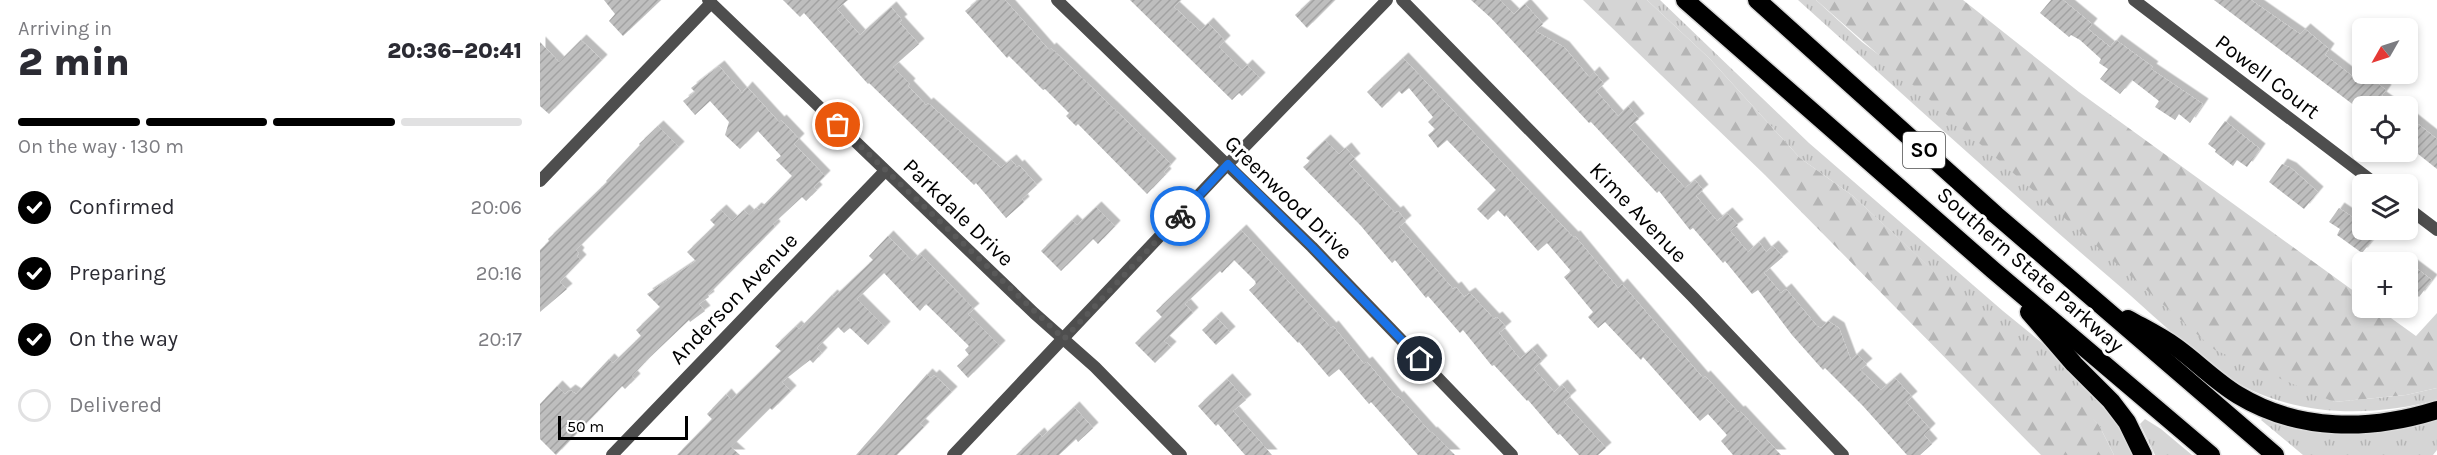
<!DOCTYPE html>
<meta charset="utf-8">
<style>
body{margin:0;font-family:Karla,sans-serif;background:#f2f2f3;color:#2b2b33;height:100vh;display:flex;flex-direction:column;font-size:22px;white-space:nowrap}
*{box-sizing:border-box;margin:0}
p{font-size:20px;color:#7c7c81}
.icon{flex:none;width:33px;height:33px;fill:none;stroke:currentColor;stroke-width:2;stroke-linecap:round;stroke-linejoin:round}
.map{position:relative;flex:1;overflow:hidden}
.sheet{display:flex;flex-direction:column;background:#fff;width:540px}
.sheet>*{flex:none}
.needle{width:39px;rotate:231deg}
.fabs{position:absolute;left:1812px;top:18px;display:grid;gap:12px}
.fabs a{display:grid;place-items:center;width:66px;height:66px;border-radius:9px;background:#fff;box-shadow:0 3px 9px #0003;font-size:30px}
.scale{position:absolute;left:18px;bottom:15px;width:130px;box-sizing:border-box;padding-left:6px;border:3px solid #000;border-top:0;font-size:16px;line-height:21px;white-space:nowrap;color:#000;-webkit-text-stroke:4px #fff;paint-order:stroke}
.pin{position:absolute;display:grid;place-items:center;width:51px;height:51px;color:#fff;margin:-26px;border:3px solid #fff;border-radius:50%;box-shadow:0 2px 6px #0007}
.courier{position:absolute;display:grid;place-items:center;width:60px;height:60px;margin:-30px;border:4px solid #1a73e8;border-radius:50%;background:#fff;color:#222;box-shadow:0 2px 8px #0007}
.headline em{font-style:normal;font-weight:800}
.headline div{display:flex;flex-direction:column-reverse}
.headline{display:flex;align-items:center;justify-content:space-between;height:102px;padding:0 18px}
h1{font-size:39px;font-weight:800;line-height:45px}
.bar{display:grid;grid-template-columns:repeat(4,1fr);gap:9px 6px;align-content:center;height:72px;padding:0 18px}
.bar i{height:8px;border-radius:4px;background:#e1e1e2}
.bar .on{background:#000}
.bar p{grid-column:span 4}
ol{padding:0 18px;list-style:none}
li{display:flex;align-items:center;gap:18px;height:66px}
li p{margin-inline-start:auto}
li .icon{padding:6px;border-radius:50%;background:#000;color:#fff;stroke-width:4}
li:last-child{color:#7c7c81}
li i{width:33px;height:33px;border:3px solid #e1e1e2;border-radius:50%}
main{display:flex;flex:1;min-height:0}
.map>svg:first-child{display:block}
.grass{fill:url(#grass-tufts)}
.forest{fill:url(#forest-firs)}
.building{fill:url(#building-hatch);filter:url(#shadow)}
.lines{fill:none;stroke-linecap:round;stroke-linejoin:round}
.highway-casing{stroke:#dbdbdb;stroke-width:21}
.street{stroke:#4e4e4e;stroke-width:12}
.highway{stroke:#000;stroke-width:18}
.done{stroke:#595959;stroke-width:6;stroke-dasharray:0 10.8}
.route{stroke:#1a73e8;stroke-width:8}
.labels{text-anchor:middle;stroke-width:6;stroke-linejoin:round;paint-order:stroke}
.shield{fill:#fff;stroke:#4c4c4c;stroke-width:1.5}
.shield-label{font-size:21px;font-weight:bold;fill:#000}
.street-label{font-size:22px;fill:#000;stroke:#fff}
</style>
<main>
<section class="sheet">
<div class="headline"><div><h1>2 min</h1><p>Arriving in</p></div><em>20:36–20:41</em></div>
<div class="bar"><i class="on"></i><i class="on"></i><i class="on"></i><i></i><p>On the way · 130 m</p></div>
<ol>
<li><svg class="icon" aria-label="check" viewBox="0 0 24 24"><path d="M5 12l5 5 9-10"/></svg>Confirmed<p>20:06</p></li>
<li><svg class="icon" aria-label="check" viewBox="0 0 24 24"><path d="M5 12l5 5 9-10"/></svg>Preparing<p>20:16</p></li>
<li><svg class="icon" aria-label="check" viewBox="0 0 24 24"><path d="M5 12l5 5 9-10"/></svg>On the way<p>20:17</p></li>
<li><i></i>Delivered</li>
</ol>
</section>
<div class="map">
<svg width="1897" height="455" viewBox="0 0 1897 455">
<defs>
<pattern id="grass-tufts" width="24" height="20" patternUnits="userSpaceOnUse" patternTransform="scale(1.5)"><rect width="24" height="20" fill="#d5d5d5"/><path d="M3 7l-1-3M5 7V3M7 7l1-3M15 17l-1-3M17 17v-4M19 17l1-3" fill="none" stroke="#b5b5b5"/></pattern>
<pattern id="forest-firs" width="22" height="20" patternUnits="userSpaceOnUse" patternTransform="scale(1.5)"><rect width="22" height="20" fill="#d5d5d5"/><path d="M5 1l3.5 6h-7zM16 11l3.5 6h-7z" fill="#b5b5b5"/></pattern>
<pattern id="building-hatch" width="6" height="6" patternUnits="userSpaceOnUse" patternTransform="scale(1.5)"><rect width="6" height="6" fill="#bebebe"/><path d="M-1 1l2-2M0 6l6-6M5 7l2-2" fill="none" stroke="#a2a2a2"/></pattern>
<filter id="shadow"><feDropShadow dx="5.5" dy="-5.5" stdDeviation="0" flood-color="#0004"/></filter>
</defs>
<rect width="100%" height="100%" fill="#fff"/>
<g class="grass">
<path d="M1107,0H1120L1269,143L1463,311L1551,383L1580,427L1592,455H1574L1559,425L1313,196L1260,158L1169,58Z"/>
<path d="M1258,0H1276L1322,42L1794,402L1866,395L1897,388V400C1836,416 1769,417 1711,390C1670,371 1619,320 1583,289C1473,195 1366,97 1258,0Z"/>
<path d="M1727,414L1754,423L1897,416V450L1893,455H1763L1721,420Z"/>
<path d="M1605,419L1621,429L1652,455H1615L1600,424Z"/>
</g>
<g class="forest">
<path d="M1043,0H1107L1169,58L1260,158L1313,196L1392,269L1494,354L1559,425L1574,455H1501L1225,175Z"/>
<path d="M1276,0H1423L1539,92L1822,297V308H1837L1876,336L1897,313V388L1866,395L1794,402L1675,350Z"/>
</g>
<g class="building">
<path d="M64,0H121L83,36L69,21L75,14Z"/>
<path d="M243,0H308L297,9L320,35L351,7L362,20L359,22L379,44L353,67L370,84L368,86L386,105L388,103L461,168L471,160L477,167L479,165L497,185L482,199L484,202L466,218L436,183L434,185L329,83L328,84L264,13L260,17Z"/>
<path d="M438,0H465L509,50L511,48L631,164L624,172L626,174L607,194L538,124L536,126L526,116L529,113L505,89L503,90L469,56L467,58L443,31L425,11Z"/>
<path d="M590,0H641L634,7L660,31L668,23L685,41L679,47L702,70L707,65L720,78L702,96L699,93L692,100Z"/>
<path d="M771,0H795L767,28L755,15Z"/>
<path d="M931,0H960L974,14L985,4L1003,24L995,31L1024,47L1049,77L1054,72L1064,84L1056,91L1078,116L1088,106L1099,119L1089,127L1145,188L1155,180L1163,190L1156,196L1177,221L1187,213L1198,225L1190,231L1208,252L1219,242L1226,252L1233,246L1243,257L1224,273L1241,293L1246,289L1277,326L1281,328L1288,321L1299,328L1311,360L1317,354L1327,364L1320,370L1341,390L1355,378L1372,397L1366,402L1390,429L1384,435L1392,444L1380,455H1367L1323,406L1285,368L1283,370L1252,335L1218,290L1212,294L1185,261L1183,263L1153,228L1150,230L1119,191L1117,193L1051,122L1049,123L951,18Z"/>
<path d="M1511,0H1523L1552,24L1548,29L1570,47L1576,40L1613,67L1611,69L1663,104L1650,123L1639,114L1635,120L1615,107L1619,101L1592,80L1580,94L1560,79L1568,69L1559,63L1561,59L1540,40L1531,35L1529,37L1500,13Z"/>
<path d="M1674,0H1711L1760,34L1765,29L1789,49L1785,55L1816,79L1822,71L1846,90L1841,97L1854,106H1815Z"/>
<path d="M41,40L62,60L9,114L0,106V42L19,62Z"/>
<path d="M863,58L1033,237L1035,236L1078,288L1082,284L1163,378L1165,376L1198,412L1200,411L1241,455H1193L1181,441L1187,435L1168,414L1160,421L1103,357L1101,360L1065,322L1058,328L1048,317L1053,312L1024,277L1031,271L1007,243L998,251L966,215L965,217L958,210L948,220L937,209L956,190L907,140L898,148L888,135L895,129L888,122L893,117L869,88L862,94L859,91L842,108L827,92Z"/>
<path d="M179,66L202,93L207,87L239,122L241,120L259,139L254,144L285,176L274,187L277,190L266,201L262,197L233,224L235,227L168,295L169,297L159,304L165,311L150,322L149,320L107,360L92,376L95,379L85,389L82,386L16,455L0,439V404L17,386L25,394L30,390L36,394L69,359L73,363L101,336L96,330L120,307L107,294L156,261L147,252L175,225L170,220L181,210L192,221L204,210L209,215L216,208L219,210L252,176L236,160L241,156L218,131L200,149L185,135L189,122L170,101L155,115L143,101L155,92L151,88Z"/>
<path d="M1868,116L1897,139V169L1868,146Z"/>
<path d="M1685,121L1720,149L1707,167L1697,160L1693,166L1675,152L1676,150L1668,144Z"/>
<path d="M118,126L139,147L36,250L39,253L37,256L41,260L20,282L27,289L0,312V250L9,241L8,239L67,182L66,181L100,145L99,144Z"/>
<path d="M785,140L799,154L806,148L815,159L809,164L855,213L858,211L866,221L859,227L913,289L916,287L924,297L930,293L954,319L957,317L966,327L959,333L980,359L992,349L1002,361L994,369L1014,392L1022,385L1031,396L1024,402L1066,448L1058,455H1039L1020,434L1018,435L988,400L987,401L954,365L952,366L923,330L920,333L888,296L886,298L855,260L852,263L821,226L763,167L770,161L766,158Z"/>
<path d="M1742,164L1751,168L1778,192L1764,209L1729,182Z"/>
<path d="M556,207L575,226L558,244L553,239L521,271L501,251L532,220L537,225Z"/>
<path d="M1799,208L1820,222L1818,225L1822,230L1835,237L1822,253L1797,235L1800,229L1789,222Z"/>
<path d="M701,230L791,328L793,326L824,364L827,362L857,398L858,396L891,433L892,432L915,455H878L831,402L829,404L799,369L789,377L759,342L758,343L709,290L716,284L715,281L694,260L682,273L680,271L645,304L653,313L624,341L631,347L615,363L595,343L622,317L616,311Z"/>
<path d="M348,236L372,261L380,254L434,309L428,314L460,346L428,378L417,366L429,355L425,350L429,346L386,304L380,311L344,273L317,299L345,327L328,345L310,328L304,333L298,327L277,348L282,353L273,363L270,360L242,382L251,391L232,410L230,408L191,447L200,455H137L172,419L167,414L186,394L191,400L241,351L235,346L256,326L259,329L292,295L294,297L333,260L329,256Z"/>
<path d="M1868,262L1892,280L1879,297L1868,287Z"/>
<path d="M676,317L690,332L676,345L662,330Z"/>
<path d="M387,374L391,378L394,375L412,392L380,424L384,427L357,455H316Z"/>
<path d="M687,379L706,400L693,411L732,455H705L678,424L676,426L658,406Z"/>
<path d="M534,407L553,428L538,442L536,439L519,455H476L499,433L502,437Z"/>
</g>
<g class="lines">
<defs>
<g id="highway">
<path d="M1145,0L1453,270L1671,455"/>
<path d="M1217,0L1456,215L1735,455"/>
<path d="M1489,312L1534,364L1571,401L1587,422L1603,455"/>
<path d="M1588,319C1604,328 1621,336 1636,347C1657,362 1675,381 1698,395C1759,432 1830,431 1897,410"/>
</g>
</defs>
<use href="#highway" class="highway-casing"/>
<g class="street">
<path d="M168,0L494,313L555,367L641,455"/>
<path d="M517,0L772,247L972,455"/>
<path d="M862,0L1153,297L1303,455"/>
<path d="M1594,0L1836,184"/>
<path d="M0,181L171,3"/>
<path d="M1868,208L1897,230"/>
<path d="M72,455L345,171"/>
<path d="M413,455L688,164L847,0"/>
</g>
<use href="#highway" class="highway"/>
</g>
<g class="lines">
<path class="done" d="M298,125L524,339L640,216"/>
<path class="route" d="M640,216L688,164L772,247L880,359"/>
</g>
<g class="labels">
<rect class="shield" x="1363" y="132" width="42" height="36" rx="4.5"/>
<g class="shield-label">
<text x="1384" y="157">SO</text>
</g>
<g class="street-label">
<text transform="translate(1728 76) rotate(37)" y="8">Powell Court</text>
<text transform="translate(749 197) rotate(44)" y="8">Greenwood Drive</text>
<text transform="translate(419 212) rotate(44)" y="8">Parkdale Drive</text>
<text transform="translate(1099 212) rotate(46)" y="8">Kime Avenue</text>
<text transform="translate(1491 269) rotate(41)" y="8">Southern State Parkway</text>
<text transform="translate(193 298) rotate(-46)" y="8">Anderson Avenue</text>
</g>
</g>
</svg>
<div class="fabs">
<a><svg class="needle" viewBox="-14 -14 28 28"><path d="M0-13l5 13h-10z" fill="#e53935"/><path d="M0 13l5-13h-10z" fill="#7c7c81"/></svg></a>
<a><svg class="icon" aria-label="locate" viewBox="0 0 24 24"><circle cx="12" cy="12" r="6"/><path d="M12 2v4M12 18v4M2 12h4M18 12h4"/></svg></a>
<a><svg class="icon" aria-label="layers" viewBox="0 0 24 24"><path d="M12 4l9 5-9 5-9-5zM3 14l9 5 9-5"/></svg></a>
<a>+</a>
</div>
<div class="scale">50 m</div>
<div class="pin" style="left:298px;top:125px;background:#ea580c"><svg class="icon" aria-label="bag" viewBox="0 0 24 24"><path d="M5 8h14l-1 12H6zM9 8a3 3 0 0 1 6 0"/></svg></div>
<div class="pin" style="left:880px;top:359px;background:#1f2937"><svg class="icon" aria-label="home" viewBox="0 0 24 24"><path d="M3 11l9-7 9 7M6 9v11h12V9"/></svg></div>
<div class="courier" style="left:640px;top:216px"><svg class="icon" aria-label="bike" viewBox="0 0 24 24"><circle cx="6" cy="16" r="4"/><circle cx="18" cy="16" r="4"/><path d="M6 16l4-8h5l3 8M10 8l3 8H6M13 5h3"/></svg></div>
</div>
</main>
